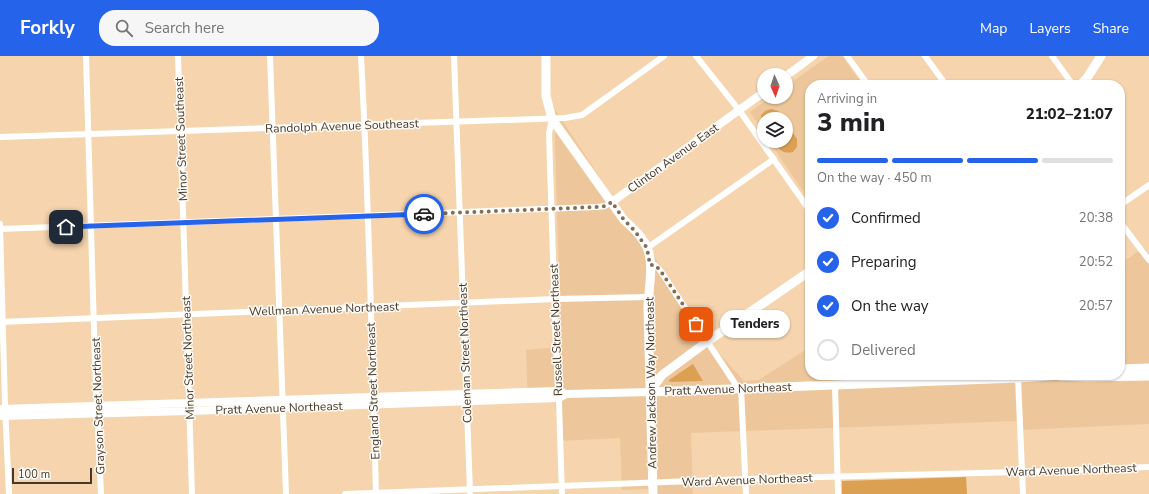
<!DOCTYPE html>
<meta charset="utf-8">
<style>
body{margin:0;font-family:"Nunito Sans",sans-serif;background:#f6f6f6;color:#202124;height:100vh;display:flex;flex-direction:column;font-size:15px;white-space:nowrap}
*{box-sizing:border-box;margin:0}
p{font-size:13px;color:#757577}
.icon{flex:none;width:22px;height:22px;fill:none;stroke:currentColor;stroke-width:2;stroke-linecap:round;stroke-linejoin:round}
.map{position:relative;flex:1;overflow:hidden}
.drawer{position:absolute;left:805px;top:24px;width:320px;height:300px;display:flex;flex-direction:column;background:#fff;border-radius:16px;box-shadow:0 1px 3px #0004}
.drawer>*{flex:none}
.needle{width:26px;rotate:177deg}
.buttons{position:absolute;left:757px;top:12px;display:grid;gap:8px}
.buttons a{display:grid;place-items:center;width:36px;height:36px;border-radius:50%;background:#fff;box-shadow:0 1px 3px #0004;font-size:20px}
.scale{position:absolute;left:12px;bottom:10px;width:80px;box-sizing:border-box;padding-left:4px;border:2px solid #453829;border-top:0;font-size:11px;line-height:14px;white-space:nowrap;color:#453829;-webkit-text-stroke:3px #fefbf7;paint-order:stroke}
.pin{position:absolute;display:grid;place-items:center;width:34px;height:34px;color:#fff;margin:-17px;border-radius:8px;box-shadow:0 2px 6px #0006}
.courier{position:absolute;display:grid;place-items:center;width:40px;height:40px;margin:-20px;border:3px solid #2563eb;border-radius:50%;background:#fff;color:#222;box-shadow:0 1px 5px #0007}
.bubble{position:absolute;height:28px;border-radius:14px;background:#fff;box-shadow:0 1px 3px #0004;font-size:13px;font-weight:800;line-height:28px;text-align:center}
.summary em{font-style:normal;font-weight:800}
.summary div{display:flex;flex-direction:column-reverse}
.summary{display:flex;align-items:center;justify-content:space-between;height:68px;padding:0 12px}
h1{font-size:26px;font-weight:800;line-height:30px}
.bar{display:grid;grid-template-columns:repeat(4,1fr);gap:6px 4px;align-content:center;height:48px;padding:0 12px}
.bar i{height:5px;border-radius:3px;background:#e0e0e0}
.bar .on{background:#2563eb}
.bar p{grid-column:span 4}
ol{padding:0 12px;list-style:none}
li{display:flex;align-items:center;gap:12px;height:44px}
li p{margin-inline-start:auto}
li .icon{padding:4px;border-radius:50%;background:#2563eb;color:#fff;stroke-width:4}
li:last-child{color:#757577}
li i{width:22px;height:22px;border:2px solid #e0e0e0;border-radius:50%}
header{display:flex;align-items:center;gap:24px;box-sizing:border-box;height:56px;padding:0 20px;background:#2563eb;color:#fff}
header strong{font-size:19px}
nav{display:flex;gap:22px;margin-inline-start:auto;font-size:14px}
.search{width:280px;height:36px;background:#f6f6f6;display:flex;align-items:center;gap:10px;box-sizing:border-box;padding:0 14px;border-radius:16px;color:#757577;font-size:15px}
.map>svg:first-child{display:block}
.built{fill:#edc79b}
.park{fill:#dca053}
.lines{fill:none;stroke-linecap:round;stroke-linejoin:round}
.minor{stroke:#fff;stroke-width:6}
.tertiary{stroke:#fff;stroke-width:8}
.secondary{stroke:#fff;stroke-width:9}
.done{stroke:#836f58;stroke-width:4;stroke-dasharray:0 7.2}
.route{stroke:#2563eb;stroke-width:5}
.labels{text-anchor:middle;stroke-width:3;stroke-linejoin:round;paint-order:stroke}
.street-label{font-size:12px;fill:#453829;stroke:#fefbf7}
</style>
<header>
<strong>Forkly</strong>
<div class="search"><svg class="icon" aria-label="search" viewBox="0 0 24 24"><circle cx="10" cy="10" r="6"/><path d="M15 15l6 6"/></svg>Search here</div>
<nav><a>Map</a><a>Layers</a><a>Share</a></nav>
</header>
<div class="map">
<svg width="1149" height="438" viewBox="0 0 1149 438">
<rect width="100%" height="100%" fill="#f5d4ae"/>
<g class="built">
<path d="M829,0H842L863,29H810V143L809,144L769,85H786V63H764V77L750,56L771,41H786V30Z"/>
<path d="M554,52L634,174L656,203L708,285L744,325L759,324L810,291V319H1120V208L1144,191L1149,198V368L1018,374L1017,365L691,377L693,438H648V433L622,434L620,382L558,385L555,345H528L526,294L561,291Z"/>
</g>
<g class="park">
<path d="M771,53L778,55L783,63H764V71L761,67V59L765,55Z"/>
<path d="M786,67L797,83V91L793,96C781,98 780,94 773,85H786Z"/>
<path d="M693,308L703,325L670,326L669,324Z"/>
<path d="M966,421L967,438H842V425Z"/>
</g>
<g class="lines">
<g class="minor">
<path d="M86,0L95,308L101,438"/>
<path d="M178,0L192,438"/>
<path d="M270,0L286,438"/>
<path d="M361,0C369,146 372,292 376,438"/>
<path d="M454,0L470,436"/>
<path d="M696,0L739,54L810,155"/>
<path d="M847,0L868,29"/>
<path d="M925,0L946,29"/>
<path d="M1052,0L1073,29"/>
<path d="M552,63L549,77L550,110L556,293L559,347L562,438"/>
<path d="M0,81L565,62L582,59L664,0"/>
<path d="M1120,149L1149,129"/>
<path d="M1120,166L1149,204"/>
<path d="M0,168L5,349L9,438"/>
<path d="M0,173L597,151L605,150L612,146"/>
<path d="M647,192L774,103"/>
<path d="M650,209H655L660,214L738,332"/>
<path d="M0,266L555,243L648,241"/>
<path d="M1018,322L1023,438"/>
<path d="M835,329L838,438"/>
<path d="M741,332L746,438"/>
<path d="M345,438L746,423L1022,416L1149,411"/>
</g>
<g class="tertiary">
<path d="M786,20L813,0"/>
<path d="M612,146L764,36"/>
<path d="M0,353L558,335L566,338L650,336"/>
<path d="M0,360L190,355L559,342L566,338"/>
</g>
<g class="secondary">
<path d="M546,0V40L552,63L624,164C633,172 644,182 648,194C654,211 648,235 648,253L653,438"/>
<path d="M1080,29L1087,22L1101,0"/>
<path d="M1120,313L1149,312"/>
<path d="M1059,320L1087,321L1149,320"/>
<path d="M650,336L1018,322L1064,319"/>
<path d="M650,336L662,319L708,285L810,215"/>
</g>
</g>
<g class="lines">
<path class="done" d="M424,158L597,151L605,150L612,146L624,164L634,174L647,192L650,209H655L660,214L696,268"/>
<path class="route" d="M66,171L424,158"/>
</g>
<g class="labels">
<g class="street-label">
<text transform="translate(342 70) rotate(-2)" y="4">Randolph Avenue Southeast</text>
<text transform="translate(181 83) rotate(-92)" y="4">Minor Street Southeast</text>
<text transform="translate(673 102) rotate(-36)" y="4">Clinton Avenue East</text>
<text transform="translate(324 253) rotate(-2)" y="4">Wellman Avenue Northeast</text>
<text transform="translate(556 274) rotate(-92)" y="4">Russell Street Northeast</text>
<text transform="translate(465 297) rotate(-92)" y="4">Coleman Street Northeast</text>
<text transform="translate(188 302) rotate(-92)" y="4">Minor Street Northeast</text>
<text transform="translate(651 327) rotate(-91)" y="4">Andrew Jackson Way Northeast</text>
<text transform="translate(728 333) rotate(-2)" y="4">Pratt Avenue Northeast</text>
<text transform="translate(373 335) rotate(-92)" y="4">England Street Northeast</text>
<text transform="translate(98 350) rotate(-92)" y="4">Grayson Street Northeast</text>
<text transform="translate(279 352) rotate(-2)" y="4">Pratt Avenue Northeast</text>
<text transform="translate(1071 414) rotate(-2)" y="4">Ward Avenue Northeast</text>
<text transform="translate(747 424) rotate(-2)" y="4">Ward Avenue Northeast</text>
</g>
</g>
</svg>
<div class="buttons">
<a><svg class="needle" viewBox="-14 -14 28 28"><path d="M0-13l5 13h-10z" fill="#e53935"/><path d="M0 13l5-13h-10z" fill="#757577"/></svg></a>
<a><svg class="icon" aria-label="layers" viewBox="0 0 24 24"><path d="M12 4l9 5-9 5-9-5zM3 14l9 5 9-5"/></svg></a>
</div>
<div class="scale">100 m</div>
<div class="pin" style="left:696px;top:268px;background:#ea580c"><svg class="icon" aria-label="bag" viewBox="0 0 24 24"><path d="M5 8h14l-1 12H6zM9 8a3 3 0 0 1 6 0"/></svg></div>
<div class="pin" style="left:66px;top:171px;background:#1f2937"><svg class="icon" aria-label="home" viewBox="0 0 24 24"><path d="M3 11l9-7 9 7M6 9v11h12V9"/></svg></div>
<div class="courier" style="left:424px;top:158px"><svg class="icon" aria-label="car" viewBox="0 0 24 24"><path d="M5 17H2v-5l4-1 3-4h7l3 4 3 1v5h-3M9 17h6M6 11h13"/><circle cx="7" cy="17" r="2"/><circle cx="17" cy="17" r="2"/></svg></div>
<div class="bubble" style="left:720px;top:254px;width:70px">Tenders</div>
<section class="drawer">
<div class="summary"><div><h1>3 min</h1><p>Arriving in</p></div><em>21:02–21:07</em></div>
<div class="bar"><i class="on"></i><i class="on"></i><i class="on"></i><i></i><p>On the way · 450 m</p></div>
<ol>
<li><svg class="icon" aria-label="check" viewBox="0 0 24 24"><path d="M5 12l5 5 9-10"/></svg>Confirmed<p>20:38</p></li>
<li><svg class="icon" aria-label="check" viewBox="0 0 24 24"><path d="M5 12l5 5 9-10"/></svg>Preparing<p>20:52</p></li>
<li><svg class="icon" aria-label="check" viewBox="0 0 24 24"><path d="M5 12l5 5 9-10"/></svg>On the way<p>20:57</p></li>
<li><i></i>Delivered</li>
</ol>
</section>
</div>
